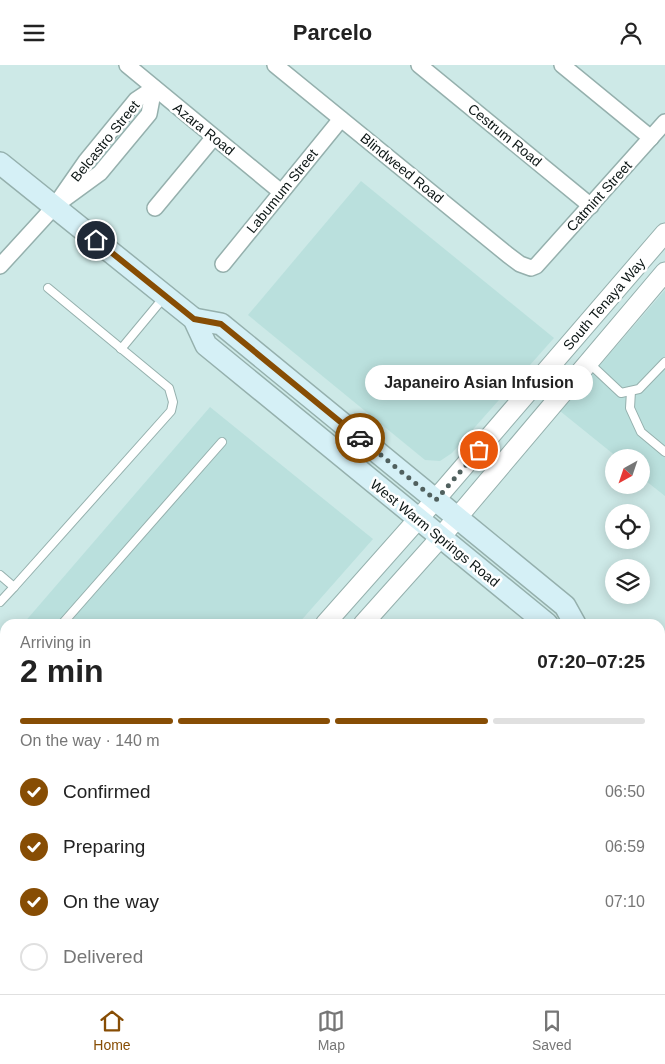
<!DOCTYPE html>
<meta charset="utf-8">
<style>
body{margin:0;font-family:Helvetica,sans-serif;background:#f2f2f2;color:#222;height:100vh;display:flex;flex-direction:column;font-size:19px;white-space:nowrap}
*{box-sizing:border-box;margin:0}
p{font-size:16px;color:#767676}
.icon{flex:none;width:28px;height:28px;fill:none;stroke:currentColor;stroke-width:2;stroke-linecap:round;stroke-linejoin:round}
.map{position:relative;flex:1;overflow:hidden}
.drawer{position:absolute;left:0px;top:554px;width:665px;height:376px;display:flex;flex-direction:column;background:#fff;border-radius:15px 15px 0 0;box-shadow:0 2px 12px #0003}
.drawer>*{flex:none}
.needle{width:32px;rotate:220deg}
.fabs{position:absolute;left:605px;top:384px;display:grid;gap:10px}
.fabs a{display:grid;place-items:center;width:45px;height:45px;border-radius:50%;background:#fff;box-shadow:0 2px 12px #0003;font-size:25px}
.pin{position:absolute;display:grid;place-items:center;width:42px;height:42px;color:#fff;margin:-21px;border:2px solid #fff;border-radius:50%;box-shadow:0 1px 5px #0007}
.courier{position:absolute;display:grid;place-items:center;width:50px;height:50px;margin:-25px;border:4px solid #874d04;border-radius:50%;background:#fff;color:#222;box-shadow:0 1px 6px #0007}
.bubble{position:absolute;height:35px;border-radius:18px;background:#fff;box-shadow:0 2px 12px #0003;font-size:16px;font-weight:800;line-height:35px;text-align:center}
.head em{font-style:normal;font-weight:800}
.head div{display:flex;flex-direction:column-reverse}
.head{display:flex;align-items:center;justify-content:space-between;height:85px;padding:0 20px}
h1{font-size:32px;font-weight:800;line-height:38px}
.bar{display:grid;grid-template-columns:repeat(4,1fr);gap:8px 5px;align-content:center;height:60px;padding:0 20px}
.bar i{height:6px;border-radius:4px;background:#e0e0e0}
.bar .active{background:#874d04}
.bar p{grid-column:span 4}
ol{padding:0 20px;list-style:none}
li{display:flex;align-items:center;gap:15px;height:55px}
li p{margin-inline-start:auto}
li .icon{padding:5px;border-radius:50%;background:#874d04;color:#fff;stroke-width:4}
li:last-child{color:#767676}
li i{width:28px;height:28px;border:2px solid #e0e0e0;border-radius:50%}
header{display:flex;justify-content:space-between;align-items:center;height:65px;padding:0 20px;background:#fff;font-size:22px;font-weight:800}
.menu{display:flex;justify-content:space-around;align-items:center;height:70px;border-top:1px solid #e0e0e0;background:#fff;font-size:14px;color:#767676}
.menu a{display:grid;justify-items:center;gap:2px}
.menu .active{color:#874d04}
.map>svg:first-child{display:block}
.built{fill:#bae0dd}
.lines{fill:none;stroke-linecap:round;stroke-linejoin:round}
.service-casing{stroke:#95b0ad;stroke-width:10}
.minor-casing{stroke:#95b0ad;stroke-width:18}
.tertiary-casing{stroke:#95b0ad;stroke-width:21}
.secondary-casing{stroke:#95b0ad;stroke-width:24}
.path{stroke:#6d807e;stroke-width:3;stroke-dasharray:2.5 2.5;stroke-linecap:butt}
.service{stroke:#fff;stroke-width:8}
.minor{stroke:#fff;stroke-width:15}
.tertiary{stroke:#fff;stroke-width:19}
.secondary{stroke:#d5f0f6;stroke-width:21}
.done{stroke:#50605e;stroke-width:5;stroke-dasharray:0 9}
.route{stroke:#874d04;stroke-width:6}
.labels{text-anchor:middle;stroke-width:5;stroke-linejoin:round;paint-order:stroke}
.street-label{font-size:14px;fill:#0c1615;stroke:#fff}
</style>
<header><svg class="icon" aria-label="menu" viewBox="0 0 24 24"><path d="M4 6h16M4 12h16M4 18h16"/></svg>Parcelo<svg class="icon" aria-label="person" viewBox="0 0 24 24"><circle cx="12" cy="8" r="4"/><path d="M4 21q1-7 8-7t8 7"/></svg></header>
<div class="map">
<svg width="665" height="929" viewBox="0 0 665 929">
<rect width="100%" height="100%" fill="#cde9e7"/>
<g class="built">
<path d="M361,116L554,273L452,388L440,396L425,395L248,250Z"/>
<path d="M665,225V431L641,412V392H617L560,346Z"/>
<path d="M210,342L373,474L298,559H23Z"/>
<path d="M5,580V891L0,897V586Z"/>
</g>
<g class="lines">
<defs>
<g id="service">
<path d="M121,284L165,231"/>
<path d="M588,297L621,328L639,324L665,297"/>
<path d="M631,326L630,343L641,367L665,387"/>
<path d="M0,510L14,522L171,346L173,337L169,323L48,223"/>
<path d="M0,537L14,522"/>
<path d="M62,559L222,377"/>
<path d="M0,629L5,623"/>
</g>
<g id="minor">
<path d="M127,0L281,127"/>
<path d="M275,0L508,190L520,199L531,203L536,201L545,191L665,57"/>
<path d="M419,0L591,141"/>
<path d="M562,0L651,73"/>
<path d="M63,135L100,108L149,49L154,23"/>
<path d="M155,143L214,72"/>
<path d="M223,199L341,54"/>
<path d="M0,201L54,142L86,96L136,35L154,23"/>
</g>
<g id="tertiary">
<path d="M325,559L435,435L665,168"/>
<path d="M363,559L440,473L665,207"/>
<path d="M0,926L5,920"/>
<path d="M35,929L39,925"/>
</g>
<g id="secondary">
<path d="M0,98L194,254L206,280L547,559"/>
<path d="M194,254L221,259L565,541L575,559"/>
<path d="M660,636L665,640"/>
</g>
</defs>
<use href="#service" class="service-casing"/>
<use href="#minor" class="minor-casing"/>
<use href="#tertiary" class="tertiary-casing"/>
<use href="#secondary" class="secondary-casing"/>
<path class="path" d="M658,929L665,921"/>
<use href="#service" class="service"/>
<use href="#minor" class="minor"/>
<use href="#tertiary" class="tertiary"/>
<use href="#secondary" class="secondary"/>
</g>
<g class="lines">
<path class="done" d="M360,373L436,435L479,385"/>
<path class="route" d="M96,175L194,254L221,259L360,373"/>
</g>
<g class="labels">
<g class="street-label">
<text transform="translate(204 64) rotate(39)" y="5">Azara Road</text>
<text transform="translate(505 70) rotate(39)" y="5">Cestrum Road</text>
<text transform="translate(105 76) rotate(-51)" y="5">Belcastro Street</text>
<text transform="translate(402 103) rotate(39)" y="5">Blindweed Road</text>
<text transform="translate(282 126) rotate(-51)" y="5">Labumum Street</text>
<text transform="translate(599 131) rotate(-48)" y="5">Catmint Street</text>
<text transform="translate(604 239) rotate(-49)" y="5">South Tenaya Way</text>
<text transform="translate(435 468) rotate(39)" y="5">West Warm Springs Road</text>
</g>
</g>
</svg>
<div class="fabs">
<a><svg class="needle" viewBox="-14 -14 28 28"><path d="M0-13l5 13h-10z" fill="#e53935"/><path d="M0 13l5-13h-10z" fill="#767676"/></svg></a>
<a><svg class="icon" aria-label="locate" viewBox="0 0 24 24"><circle cx="12" cy="12" r="6"/><path d="M12 2v4M12 18v4M2 12h4M18 12h4"/></svg></a>
<a><svg class="icon" aria-label="layers" viewBox="0 0 24 24"><path d="M12 4l9 5-9 5-9-5zM3 14l9 5 9-5"/></svg></a>
</div>
<div class="pin" style="left:479px;top:385px;background:#ea580c"><svg class="icon" aria-label="bag" viewBox="0 0 24 24"><path d="M5 8h14l-1 12H6zM9 8a3 3 0 0 1 6 0"/></svg></div>
<div class="pin" style="left:96px;top:175px;background:#1f2937"><svg class="icon" aria-label="home" viewBox="0 0 24 24"><path d="M3 11l9-7 9 7M6 9v11h12V9"/></svg></div>
<div class="courier" style="left:360px;top:373px"><svg class="icon" aria-label="car" viewBox="0 0 24 24"><path d="M5 17H2v-5l4-1 3-4h7l3 4 3 1v5h-3M9 17h6M6 11h13"/><circle cx="7" cy="17" r="2"/><circle cx="17" cy="17" r="2"/></svg></div>
<div class="bubble" style="left:365px;top:300px;width:228px">Japaneiro Asian Infusion</div>
<section class="drawer">
<div class="head"><div><h1>2 min</h1><p>Arriving in</p></div><em>07:20–07:25</em></div>
<div class="bar"><i class="active"></i><i class="active"></i><i class="active"></i><i></i><p>On the way · 140 m</p></div>
<ol>
<li><svg class="icon" aria-label="check" viewBox="0 0 24 24"><path d="M5 12l5 5 9-10"/></svg>Confirmed<p>06:50</p></li>
<li><svg class="icon" aria-label="check" viewBox="0 0 24 24"><path d="M5 12l5 5 9-10"/></svg>Preparing<p>06:59</p></li>
<li><svg class="icon" aria-label="check" viewBox="0 0 24 24"><path d="M5 12l5 5 9-10"/></svg>On the way<p>07:10</p></li>
<li><i></i>Delivered</li>
</ol>
</section>
</div>
<nav class="menu">
<a class="active"><svg class="icon" aria-label="home" viewBox="0 0 24 24"><path d="M3 11l9-7 9 7M6 9v11h12V9"/></svg>Home</a>
<a><svg class="icon" aria-label="map" viewBox="0 0 24 24"><path d="M3 6l6-2 6 2 6-2v14l-6 2-6-2-6 2zM9 4v14M15 6v14"/></svg>Map</a>
<a><svg class="icon" aria-label="saved" viewBox="0 0 24 24"><path d="M7 4h10v16l-5-4-5 4z"/></svg>Saved</a>
</nav>
